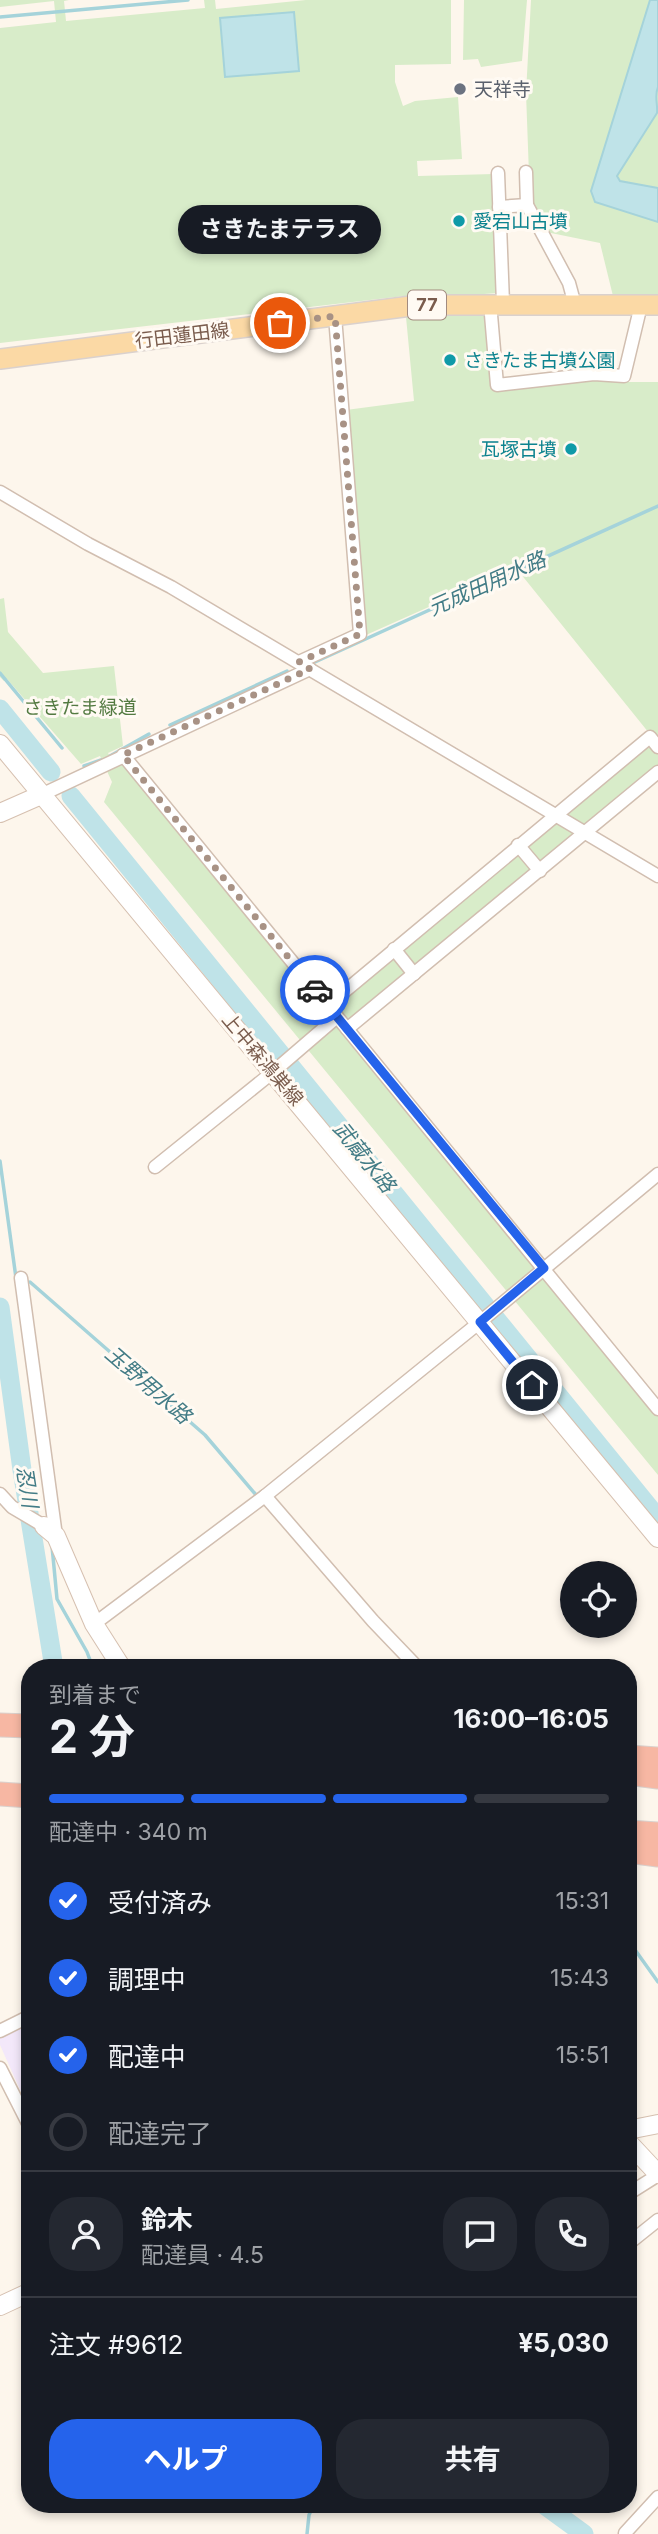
<!DOCTYPE html>
<html lang="ja">
<meta charset="utf-8">
<style>
body{margin:0;font-family:Inter,"Noto Sans JP",sans-serif;background:#242831;color:#f1f3f6;height:100vh;display:flex;flex-direction:column;font-size:26px;white-space:nowrap}
*{box-sizing:border-box;margin:0}
p{font-size:23px;color:#9ea1a6}
.icon{flex:none;width:38px;height:38px;fill:none;stroke:currentColor;stroke-width:2;stroke-linecap:round;stroke-linejoin:round}
.map{position:relative;flex:1;overflow:hidden}
.drawer{position:absolute;left:21px;top:1659px;width:616px;height:854px;display:flex;flex-direction:column;background:#171b24;border-radius:28px;box-shadow:0 4px 10px #0003}
.drawer>*{flex:none}
.controls{position:absolute;left:560px;top:1561px;display:grid;gap:14px}
.controls a{display:grid;place-items:center;width:77px;height:77px;border-radius:50%;background:#171b24;box-shadow:0 4px 10px #0003;font-size:35px}
.pin{position:absolute;display:grid;place-items:center;width:60px;height:60px;color:#fff;margin:-30px;border:4px solid #fff;border-radius:50%;box-shadow:0 2px 7px #0007}
.courier{position:absolute;display:grid;place-items:center;width:70px;height:70px;margin:-35px;border:5px solid #2563eb;border-radius:50%;background:#fff;color:#222;box-shadow:0 2px 9px #0007}
.bubble{position:absolute;height:49px;border-radius:24px;background:#171b24;box-shadow:0 4px 10px #0003;font-size:23px;font-weight:700;line-height:49px;text-align:center}
.headline em{font-style:normal;font-weight:700}
.headline div{display:flex;flex-direction:column-reverse}
.headline{display:flex;align-items:center;justify-content:space-between;height:119px;padding:0 28px}
h1{font-size:46px;font-weight:700;line-height:52px}
.bar{display:grid;grid-template-columns:repeat(4,1fr);gap:10px 7px;align-content:center;height:84px;padding:0 28px}
.bar i{height:9px;border-radius:5px;background:#363941}
.bar .selected{background:#2563eb}
.bar p{grid-column:span 4}
.line{display:flex;align-items:center;gap:18px;padding:0 28px;border-top:2px solid #363941}
.line div{flex:1}
.round{display:grid;place-items:center;flex:none;width:74px;height:74px;border-radius:28px;background:#242831}
ol{padding:0 28px;list-style:none}
li{display:flex;align-items:center;gap:21px;height:77px}
li p{margin-inline-start:auto}
li .icon{padding:7px;border-radius:50%;background:#2563eb;color:#fff;stroke-width:4}
li:last-child{color:#9ea1a6}
li i{width:38px;height:38px;border:4px solid #363941;border-radius:50%}
.button{display:flex;gap:14px;margin-top:auto;padding:14px 28px}
.button a{flex:1;height:80px;border-radius:28px;background:#2563eb;color:#fff;font-size:28px;font-weight:700;line-height:80px;text-align:center}
.button a+a{background:#242831;color:#f1f3f6}
.map>svg:first-child{display:block}
.education{fill:#f3e8fa}
.green{fill:#d8ecc9}
.water{fill:#bfe3e8;stroke:#a5d3da;stroke-width:2}
.lines{fill:none;stroke-linecap:round;stroke-linejoin:round}
.stream{stroke:#a5d3da;stroke-width:3.5}
.river{stroke:#bfe3e8;stroke-width:19}
.street-casing{stroke:#d1beb0;stroke-width:15}
.secondary-casing{stroke:#d6c0b0;stroke-width:20}
.primary-casing{stroke:#dad1cd;stroke-width:22}
.highway-casing{stroke:#dad1cd;stroke-width:25}
.street{stroke:#fff;stroke-width:12}
.secondary{stroke:#fff;stroke-width:18}
.primary{stroke:#fbd9a5;stroke-width:19}
.highway{stroke:#f7b7a3;stroke-width:23}
.done{stroke:#a89285;stroke-width:7;stroke-dasharray:0 12.6}
.route{stroke:#2563eb;stroke-width:9}
.worship-dot{fill:#6b7280;stroke:#fffaf3;stroke-width:2.5}
.culture-dot{fill:#0f9aa8;stroke:#fffaf3;stroke-width:2.5}
.labels{text-anchor:middle;stroke-width:6;stroke-linejoin:round;paint-order:stroke}
.shield{fill:#fffaf3;stroke:#a28b7f;stroke-width:2}
.shield-label{font-size:18px;font-weight:bold;fill:#7a5c4d}
.worship-label{font-size:19px;fill:#5b616d;stroke:#fffaf3;text-anchor:start}
.culture-label{font-size:19px;fill:#0d838f;stroke:#fffaf3;text-anchor:start}
.street-label{font-size:19px;fill:#7a5c4d;stroke:#fffaf3}
.park-label{font-size:19px;fill:#537a41;stroke:#fffaf3}
.water-label{font-size:21px;font-style:italic;fill:#437c86;stroke:#fffaf3}
</style>
<div class="map">
<svg width="658" height="2534" viewBox="0 0 658 2534">
<rect width="100%" height="100%" fill="#fdf6ec"/>
<path class="education" d="M30,2021V2112L0,2045V2035Z"/>
<g class="green">
<path d="M0,0H69L64,1L66,21L205,8L204,0H215L216,9L306,0H451V64L395,65V82L403,106L415,101L458,97L462,159L417,161L418,176L494,174L498,293L484,294L492,389L596,376L628,382H658V776L348,1033L658,1414V1475L104,802L112,782L100,756L81,764L7,679L4,681L0,677V599L4,598L8,632L43,673L114,666L123,746L108,753L115,765L123,762L322,1004L649,733L516,568L366,635L355,531L346,410L414,401L404,296L0,343V28L56,22L54,1L0,7Z"/>
<path d="M464,0H527L522,61L481,67L478,59L463,60Z"/>
<path d="M531,0H658V296H613L600,243L546,232L530,202L526,93Z"/>
</g>
<g class="water">
<path d="M650,0H658V87C654,96 658,104 657,113L617,176L620,181L658,188V222L595,202L591,191Z"/>
<path d="M294,12L299,71L225,77L220,18Z"/>
</g>
<g class="lines">
<g class="stream">
<path d="M0,17L188,0"/>
<path d="M315,662L658,506"/>
<path d="M0,673L62,748"/>
<path d="M170,725L287,671"/>
<path d="M110,756L149,734"/>
<path d="M84,766L101,760"/>
<path d="M0,1161L16,1278"/>
<path d="M30,1282L205,1435L257,1496"/>
<path d="M52,1546L57,1599L87,1652L93,1668"/>
<path d="M628,1940L658,1982"/>
<path d="M307,2534L309,2515L314,2504"/>
</g>
<g class="river">
<path d="M0,709L51,772"/>
<path d="M71,796L658,1518"/>
<path d="M0,1307L22,1470L54,1668"/>
<path d="M543,2504L584,2534"/>
</g>
<defs>
<g id="street">
<path d="M526,172L527,205L569,283L575,305"/>
<path d="M498,173L503,303"/>
<path d="M499,207L527,205"/>
<path d="M490,303L497,385L594,374L624,376L641,305"/>
<path d="M0,492L88,544L171,587L658,876"/>
<path d="M299,662L360,634L335,316"/>
<path d="M123,755L658,1409"/>
<path d="M41,795L310,669"/>
<path d="M518,845L540,871"/>
<path d="M394,949L414,974"/>
<path d="M327,1006L650,737L658,747"/>
<path d="M347,1029L658,772"/>
<path d="M155,1167L273,1072L337,1017"/>
<path d="M21,1278L56,1536"/>
<path d="M0,1494L12,1507L44,1526"/>
<path d="M265,1496L373,1621L418,1668"/>
<path d="M94,1624L265,1496L480,1322L658,1174"/>
<path d="M0,2031L30,2016"/>
<path d="M0,2068L30,2127"/>
<path d="M628,2194L658,2175"/>
<path d="M628,2244L658,2220"/>
<path d="M625,2533L658,2497"/>
</g>
<g id="secondary">
<path d="M0,744L658,1538"/>
<path d="M0,813L41,795"/>
<path d="M44,1526L56,1536L94,1624L122,1668"/>
<path d="M628,2130L658,2124"/>
<path d="M628,2142L658,2174"/>
<path d="M0,2306L30,2292"/>
</g>
<path id="primary" d="M0,359L419,305H658"/>
<g id="highway">
<path d="M0,1725L30,1726"/>
<path d="M628,1757L658,1759"/>
<path d="M628,1773L658,1777"/>
<path d="M0,1794L30,1796"/>
<path d="M628,1832L658,1834"/>
<path d="M628,1851L658,1855"/>
</g>
</defs>
<use href="#street" class="street-casing"/>
<use href="#secondary" class="secondary-casing"/>
<use href="#primary" class="primary-casing"/>
<use href="#highway" class="highway-casing"/>
<use href="#street" class="street"/>
<use href="#secondary" class="secondary"/>
<use href="#primary" class="primary"/>
<use href="#highway" class="highway"/>
</g>
<g class="lines">
<path class="done" d="M280,323L335,316L360,634L299,662L310,669L123,755L315,990"/>
<path class="route" d="M315,990L544,1268L480,1322L532,1385"/>
</g>
<circle class="worship-dot" cx="460" cy="89" r="7"/>
<g class="culture-dot">
<circle cx="459" cy="221" r="7"/>
<circle cx="450" cy="360" r="7"/>
<circle cx="571" cy="449" r="7"/>
</g>
<g class="labels">
<rect class="shield" x="408" y="290.5" width="38" height="29" rx="5"/>
<g class="shield-label">
<text x="427" y="311">77</text>
</g>
<g class="worship-label">
<text x="474" y="96">天祥寺</text>
</g>
<g class="culture-label">
<text x="473" y="228">愛宕山古墳</text>
<text x="464" y="367">さきたま古墳公園</text>
<text x="557" y="456" text-anchor="end">瓦塚古墳</text>
</g>
<g class="street-label">
<text transform="translate(182 335) rotate(-7)" y="7">行田蓮田線</text>
<text transform="translate(263 1059) rotate(50)" y="7">上中森鴻巣線</text>
</g>
<g class="park-label">
<text x="80" y="714">さきたま緑道</text>
</g>
<g class="water-label">
<text transform="translate(487 584) rotate(-24)" y="7">元成田用水路</text>
<text transform="translate(364 1157) rotate(51)" y="7">武蔵水路</text>
<text transform="translate(148 1385) rotate(41)" y="7">玉野用水路</text>
<text transform="translate(27 1487) rotate(81)" y="7">忍川</text>
</g>
</g>
</svg>
<div class="controls">
<a><svg class="icon" aria-label="locate" viewBox="0 0 24 24"><circle cx="12" cy="12" r="6"/><path d="M12 2v4M12 18v4M2 12h4M18 12h4"/></svg></a>
</div>
<div class="pin" style="left:280px;top:323px;background:#ea580c"><svg class="icon" aria-label="bag" viewBox="0 0 24 24"><path d="M5 8h14l-1 12H6zM9 8a3 3 0 0 1 6 0"/></svg></div>
<div class="pin" style="left:532px;top:1385px;background:#1f2937"><svg class="icon" aria-label="home" viewBox="0 0 24 24"><path d="M3 11l9-7 9 7M6 9v11h12V9"/></svg></div>
<div class="courier" style="left:315px;top:990px"><svg class="icon" aria-label="car" viewBox="0 0 24 24"><path d="M5 17H2v-5l4-1 3-4h7l3 4 3 1v5h-3M9 17h6M6 11h13"/><circle cx="7" cy="17" r="2"/><circle cx="17" cy="17" r="2"/></svg></div>
<div class="bubble" style="left:178px;top:205px;width:203px">さきたまテラス</div>
<section class="drawer">
<div class="headline"><div><h1>2 分</h1><p>到着まで</p></div><em>16:00–16:05</em></div>
<div class="bar"><i class="selected"></i><i class="selected"></i><i class="selected"></i><i></i><p>配達中 · 340 m</p></div>
<ol>
<li><svg class="icon" aria-label="check" viewBox="0 0 24 24"><path d="M5 12l5 5 9-10"/></svg>受付済み<p>15:31</p></li>
<li><svg class="icon" aria-label="check" viewBox="0 0 24 24"><path d="M5 12l5 5 9-10"/></svg>調理中<p>15:43</p></li>
<li><svg class="icon" aria-label="check" viewBox="0 0 24 24"><path d="M5 12l5 5 9-10"/></svg>配達中<p>15:51</p></li>
<li><i></i>配達完了</li>
</ol>
<div class="line" style="height:126px"><a class="round"><svg class="icon" aria-label="person" viewBox="0 0 24 24"><circle cx="12" cy="8" r="4"/><path d="M4 21q1-7 8-7t8 7"/></svg></a><div><b>鈴木</b><p>配達員 · 4.5</p></div><a class="round"><svg class="icon" aria-label="chat" viewBox="0 0 24 24"><path d="M4 5h16v11H9l-5 4z"/></svg></a><a class="round"><svg class="icon" aria-label="phone" viewBox="0 0 24 24"><path d="M5 4h4l2 5-3 2q2 4 5 5l2-3 5 2v4C11 20 4 13 5 4z"/></svg></a></div>
<div class="line" style="height:91px"><div>注文 #9612</div><b>¥5,030</b></div>
<div class="button"><a>ヘルプ</a><a>共有</a></div>
</section>
</div>
